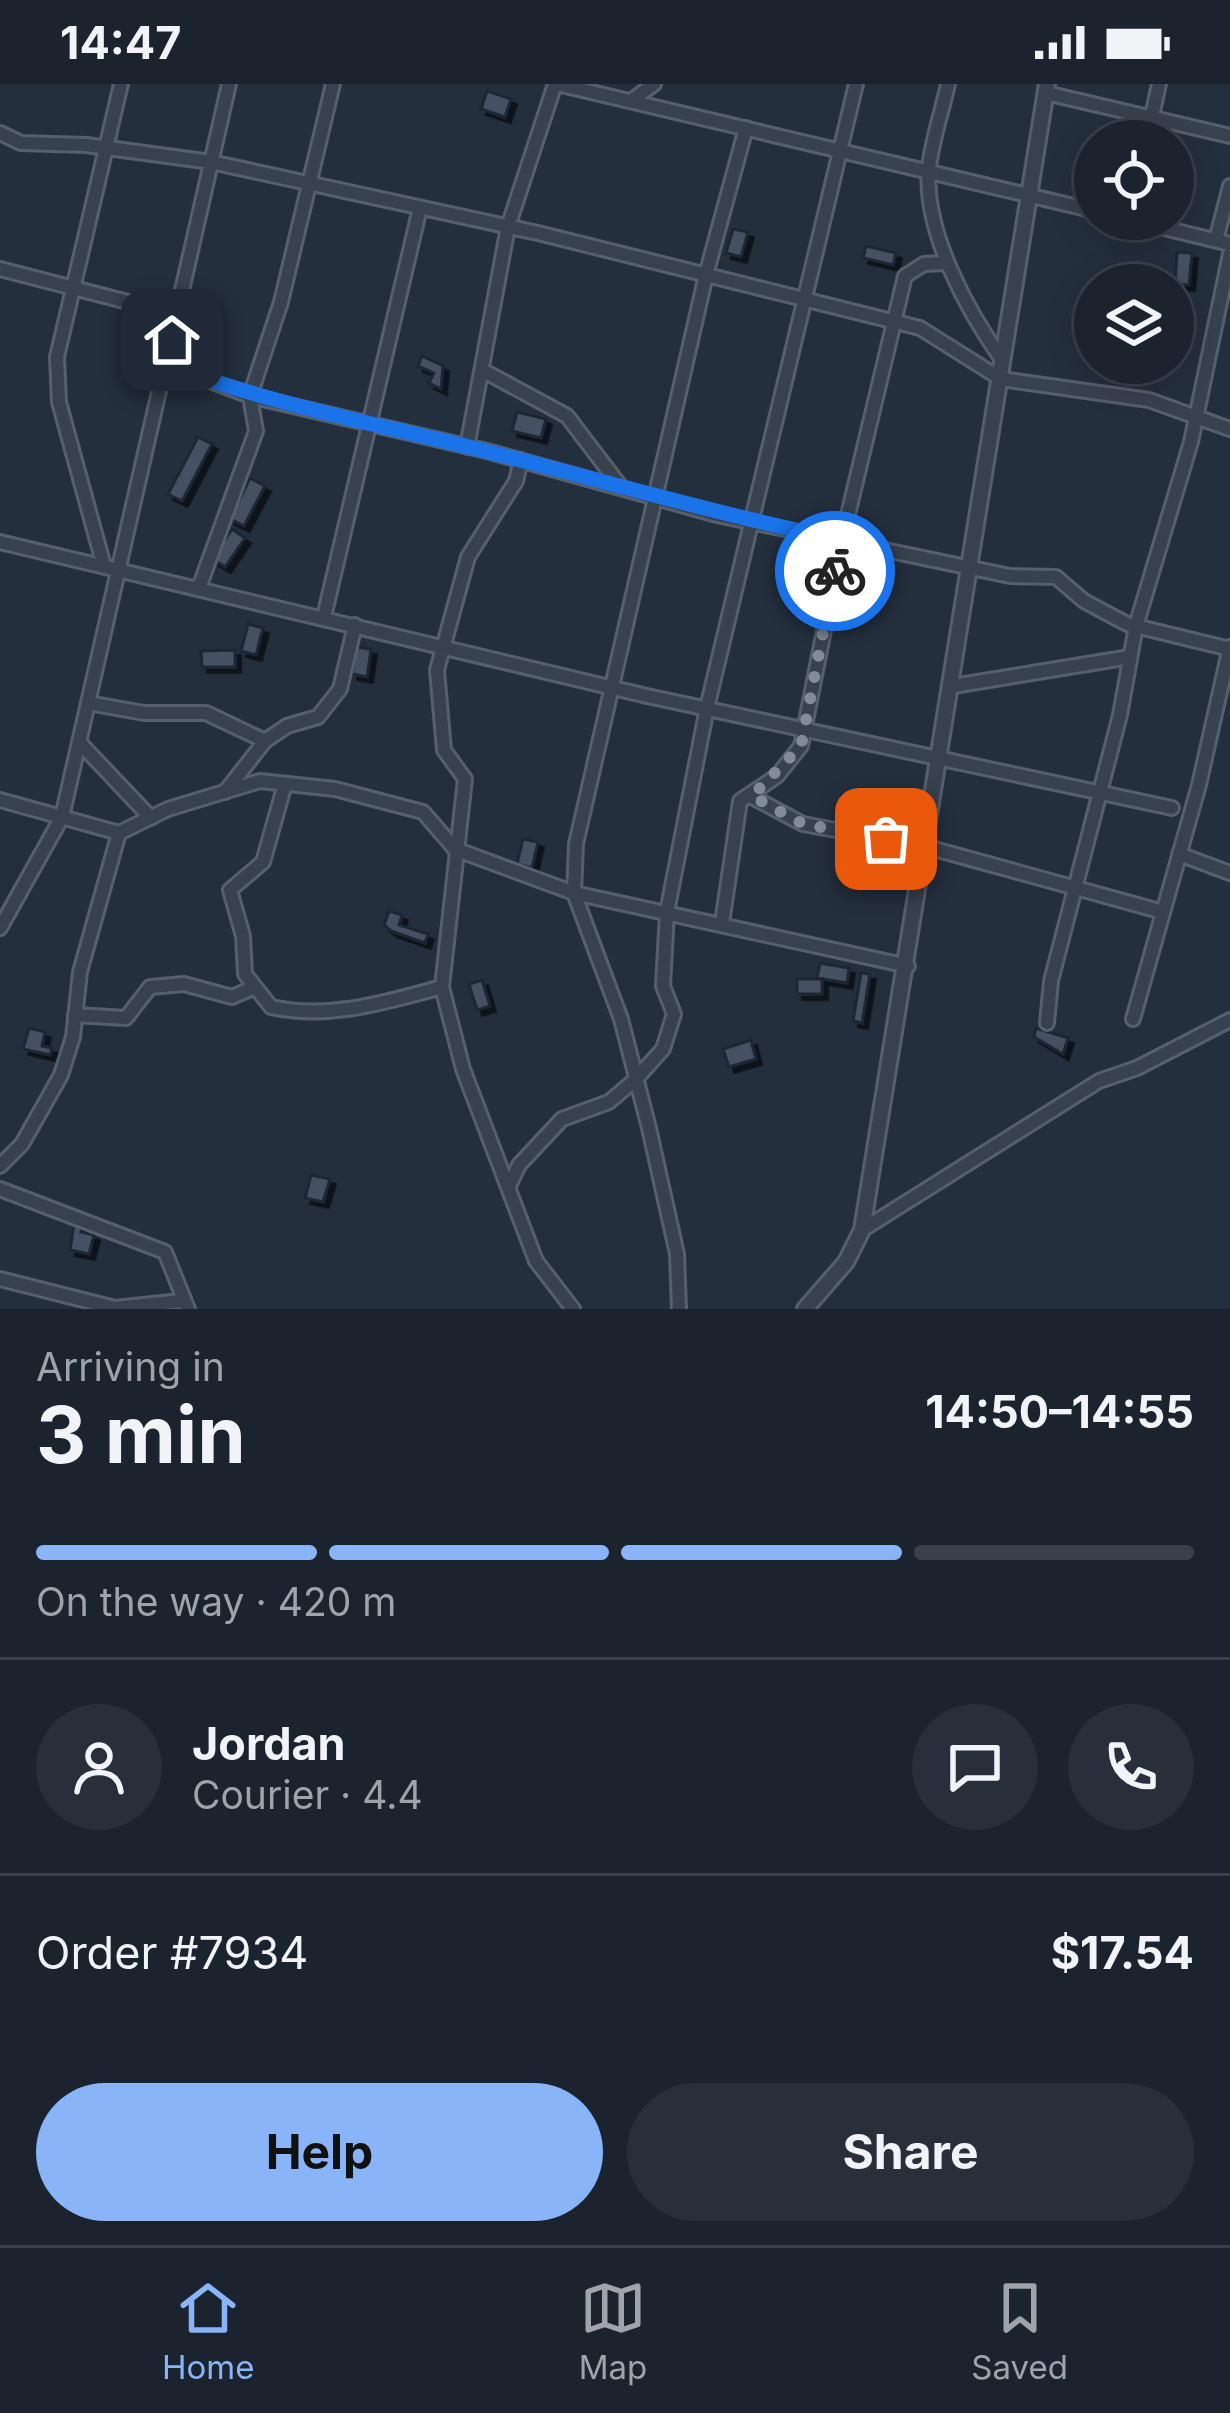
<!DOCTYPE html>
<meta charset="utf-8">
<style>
body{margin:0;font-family:Inter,sans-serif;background:#282f3a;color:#f1f3f6;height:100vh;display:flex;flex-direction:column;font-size:45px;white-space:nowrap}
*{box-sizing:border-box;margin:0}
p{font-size:39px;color:#a0a4aa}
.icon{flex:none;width:66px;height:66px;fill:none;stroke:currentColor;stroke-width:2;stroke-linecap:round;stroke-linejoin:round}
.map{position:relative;height:1225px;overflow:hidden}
.panel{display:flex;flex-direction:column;background:#1b232e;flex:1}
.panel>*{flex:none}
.buttons{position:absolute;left:1074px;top:36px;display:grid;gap:24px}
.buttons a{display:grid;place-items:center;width:120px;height:120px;border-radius:50%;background:#1b232e;box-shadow:0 6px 30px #0003,0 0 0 3px #39404a;font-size:60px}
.pin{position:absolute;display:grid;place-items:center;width:102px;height:102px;color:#fff;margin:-51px;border-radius:24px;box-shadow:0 6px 18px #0006}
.courier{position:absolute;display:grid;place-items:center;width:120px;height:120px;margin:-60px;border:9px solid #1a73e8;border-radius:50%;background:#fff;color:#222;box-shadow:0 3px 15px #0007}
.summary em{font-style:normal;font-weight:700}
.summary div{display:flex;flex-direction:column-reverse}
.summary{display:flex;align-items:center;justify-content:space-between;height:204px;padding:0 36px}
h1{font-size:78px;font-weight:700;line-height:90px}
.bar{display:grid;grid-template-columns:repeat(4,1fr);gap:18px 12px;align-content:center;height:144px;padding:0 36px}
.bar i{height:15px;border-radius:9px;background:#39404a}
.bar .current{background:#8ab4f8}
.bar p{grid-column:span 4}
.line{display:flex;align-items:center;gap:30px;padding:0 36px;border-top:3px solid #39404a}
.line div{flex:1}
.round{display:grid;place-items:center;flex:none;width:126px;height:126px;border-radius:63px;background:#282f3a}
.cta{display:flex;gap:24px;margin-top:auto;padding:24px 36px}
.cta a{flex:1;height:138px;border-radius:72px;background:#8ab4f8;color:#111;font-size:48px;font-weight:700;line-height:138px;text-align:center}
.cta a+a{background:#282f3a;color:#f1f3f6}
.status{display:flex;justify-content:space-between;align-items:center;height:84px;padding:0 60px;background:#1b232e;direction:ltr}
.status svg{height:33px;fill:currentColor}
.tabs{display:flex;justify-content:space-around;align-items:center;height:168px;border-top:3px solid #39404a;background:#1b232e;font-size:33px;color:#a0a4aa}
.tabs a{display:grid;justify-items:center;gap:6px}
.tabs .current{color:#8ab4f8}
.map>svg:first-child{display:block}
.building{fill:#455162;stroke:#1f2835;stroke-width:3;filter:url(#shadow)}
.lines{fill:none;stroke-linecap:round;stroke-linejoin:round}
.minor-casing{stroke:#565f6c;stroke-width:18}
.tertiary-casing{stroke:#565f6c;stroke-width:20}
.minor{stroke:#38414e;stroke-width:12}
.tertiary{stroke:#38414e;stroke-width:14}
.done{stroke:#828b98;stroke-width:12;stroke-dasharray:0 21.6}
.route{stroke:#1a73e8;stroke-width:15}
</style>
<div class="status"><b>14:47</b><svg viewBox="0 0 49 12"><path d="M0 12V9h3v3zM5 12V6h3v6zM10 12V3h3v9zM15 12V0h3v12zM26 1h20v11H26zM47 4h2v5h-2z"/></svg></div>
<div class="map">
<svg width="1230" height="1225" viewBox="0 0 1230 1225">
<defs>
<filter id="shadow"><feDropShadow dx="5.5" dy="5.5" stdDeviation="0" flood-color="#0009"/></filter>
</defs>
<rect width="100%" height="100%" fill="#242f3e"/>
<g class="building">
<path d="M487,7L511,15L505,33L481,25Z"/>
<path d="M733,145L748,148L741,173L726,169Z"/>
<path d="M866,162L896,169L893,181L863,174Z"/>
<path d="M1177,168L1192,169L1189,201L1175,200Z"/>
<path d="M422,272L443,282L441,305L429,299L434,289L418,282Z"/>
<path d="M517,328L546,335L541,354L512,347Z"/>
<path d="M198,353L212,360L182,417L168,410Z"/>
<path d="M250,394L265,402L244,442L230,435Z"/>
<path d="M232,445L245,454L225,483L212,475Z"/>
<path d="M248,540L263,544L256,571L241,567Z"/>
<path d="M356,563L371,565L367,593L352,590Z"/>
<path d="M235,566V583H202L201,567Z"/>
<path d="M523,755L538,758L532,784L517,780Z"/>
<path d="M389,827L402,831L399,841L428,850L425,859L391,847L384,841Z"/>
<path d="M820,879L849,884L847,899L817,894Z"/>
<path d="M861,889L870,890L862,939L853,937Z"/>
<rect x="797" y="895" width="25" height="15"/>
<path d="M482,896L490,922L477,926L469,900Z"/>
<path d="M29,944L45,948L42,962L52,964L50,971L23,965Z"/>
<path d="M1036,944L1068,954L1063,970L1034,953Z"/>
<path d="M751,956L756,975L729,983L723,965Z"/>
<path d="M311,1091L330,1095L323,1118L305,1114Z"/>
<path d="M75,1134L84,1136L81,1148L94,1151L89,1170L70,1166Z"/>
</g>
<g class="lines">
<defs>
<g id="minor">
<path d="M557,0L1095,127"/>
<path d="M948,0C942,28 932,56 929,84C923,147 968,228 1003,277"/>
<path d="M1046,9L1230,52"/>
<path d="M631,17L654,0"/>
<path d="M1152,32L1159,0"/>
<path d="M0,49L21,59L86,61L211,78L538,149L920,244L1001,295L1149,316L1230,345"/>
<path d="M1127,135L1230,160"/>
<path d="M1216,156L1230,102"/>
<path d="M0,185L178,231"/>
<path d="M165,280L250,312L487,367L717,431L1010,492L1056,493L1084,517L1127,540L1230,565"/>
<path d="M482,286L567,332L621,403"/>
<path d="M467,363L508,143L555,0"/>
<path d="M521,376L516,397L468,473L437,586L444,666L465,695L442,903L463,985L536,1177L573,1225"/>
<path d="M0,458L647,612L1172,724"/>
<path d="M104,482L59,318L57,273L121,0"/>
<path d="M199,504L256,347L250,312L281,218L333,0"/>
<path d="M324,533L420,124"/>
<path d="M953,602L1130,573"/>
<path d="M88,619L144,629H206L265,657"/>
<path d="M79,658L151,734"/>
<path d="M285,700L263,778L230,806L243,852L245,890L271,923C330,936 386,918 442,903"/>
<path d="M225,708L265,657L287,642L318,633L340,605L355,541"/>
<path d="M752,713L803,740L927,763L1163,828"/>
<path d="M0,716L119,749L168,725L260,697L335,705L423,728L455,765L574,809L908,882"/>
<path d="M1179,770L1230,789"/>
<path d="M722,839L740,717L777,692L801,662L842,456L905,192L924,180L947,179"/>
<path d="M0,844L62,733L229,0"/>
<path d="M75,931L126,934L150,903L184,900L232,913L255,903"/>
<path d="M1133,935L1199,701L1230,563"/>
<path d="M1047,939L1051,897L1120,631L1136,542L1191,358L1230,170"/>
<path d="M0,1082L22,1060L61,991L73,953L80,888L119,749"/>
<path d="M509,1102L519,1081L562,1035L609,1018L636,995L663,965L674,930L663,902L667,828L707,624L856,0"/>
<path d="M0,1105L165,1168L188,1225"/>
<path d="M862,1146L1099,997L1137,984L1230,936"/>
<path d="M0,1195L115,1224L181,1217"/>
<path d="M679,1225L677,1170L649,1044L621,935L574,809L576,760L706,191L746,44"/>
</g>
<path id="tertiary" d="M805,1225L846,1178L862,1146L1047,0"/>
</defs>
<use href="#minor" class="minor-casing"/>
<use href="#tertiary" class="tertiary-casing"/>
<use href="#minor" class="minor"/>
<use href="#tertiary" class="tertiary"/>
</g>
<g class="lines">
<path class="done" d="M835,487L801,662L752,712L803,740L886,755"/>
<path class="route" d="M172,256L165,280C269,320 377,340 485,367C604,397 721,431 842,456L835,487"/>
</g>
</svg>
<div class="buttons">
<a><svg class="icon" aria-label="locate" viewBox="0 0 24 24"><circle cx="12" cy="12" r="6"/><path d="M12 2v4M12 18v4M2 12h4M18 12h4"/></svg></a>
<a><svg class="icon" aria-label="layers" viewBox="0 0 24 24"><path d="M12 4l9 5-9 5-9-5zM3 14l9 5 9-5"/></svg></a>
</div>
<div class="pin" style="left:886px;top:755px;background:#ea580c"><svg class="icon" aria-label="bag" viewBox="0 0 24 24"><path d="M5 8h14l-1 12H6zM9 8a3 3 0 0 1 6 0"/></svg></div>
<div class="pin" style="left:172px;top:256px;background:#1f2937"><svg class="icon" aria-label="home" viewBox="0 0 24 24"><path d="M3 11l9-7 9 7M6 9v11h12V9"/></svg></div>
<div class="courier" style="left:835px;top:487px"><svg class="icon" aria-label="bike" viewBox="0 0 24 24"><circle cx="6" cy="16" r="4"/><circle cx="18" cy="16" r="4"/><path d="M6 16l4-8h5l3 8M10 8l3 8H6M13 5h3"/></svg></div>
</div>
<section class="panel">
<div class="summary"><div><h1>3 min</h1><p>Arriving in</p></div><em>14:50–14:55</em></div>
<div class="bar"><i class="current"></i><i class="current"></i><i class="current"></i><i></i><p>On the way · 420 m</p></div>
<div class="line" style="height:216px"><a class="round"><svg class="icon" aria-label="person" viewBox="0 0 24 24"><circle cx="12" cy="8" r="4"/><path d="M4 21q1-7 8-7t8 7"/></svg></a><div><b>Jordan</b><p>Courier · 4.4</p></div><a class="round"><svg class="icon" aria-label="chat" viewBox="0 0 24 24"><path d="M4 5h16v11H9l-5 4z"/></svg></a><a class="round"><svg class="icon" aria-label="phone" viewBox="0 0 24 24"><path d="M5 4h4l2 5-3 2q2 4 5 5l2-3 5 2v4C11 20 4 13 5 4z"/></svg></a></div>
<div class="line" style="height:156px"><div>Order #7934</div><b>$17.54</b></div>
<div class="cta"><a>Help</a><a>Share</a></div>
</section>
<nav class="tabs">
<a class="current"><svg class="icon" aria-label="home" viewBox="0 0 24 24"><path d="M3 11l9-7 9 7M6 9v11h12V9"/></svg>Home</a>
<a><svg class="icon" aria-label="map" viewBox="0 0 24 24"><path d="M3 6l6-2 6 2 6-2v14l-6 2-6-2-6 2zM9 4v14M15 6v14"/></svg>Map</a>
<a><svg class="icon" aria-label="saved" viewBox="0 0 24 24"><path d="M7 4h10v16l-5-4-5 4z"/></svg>Saved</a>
</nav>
